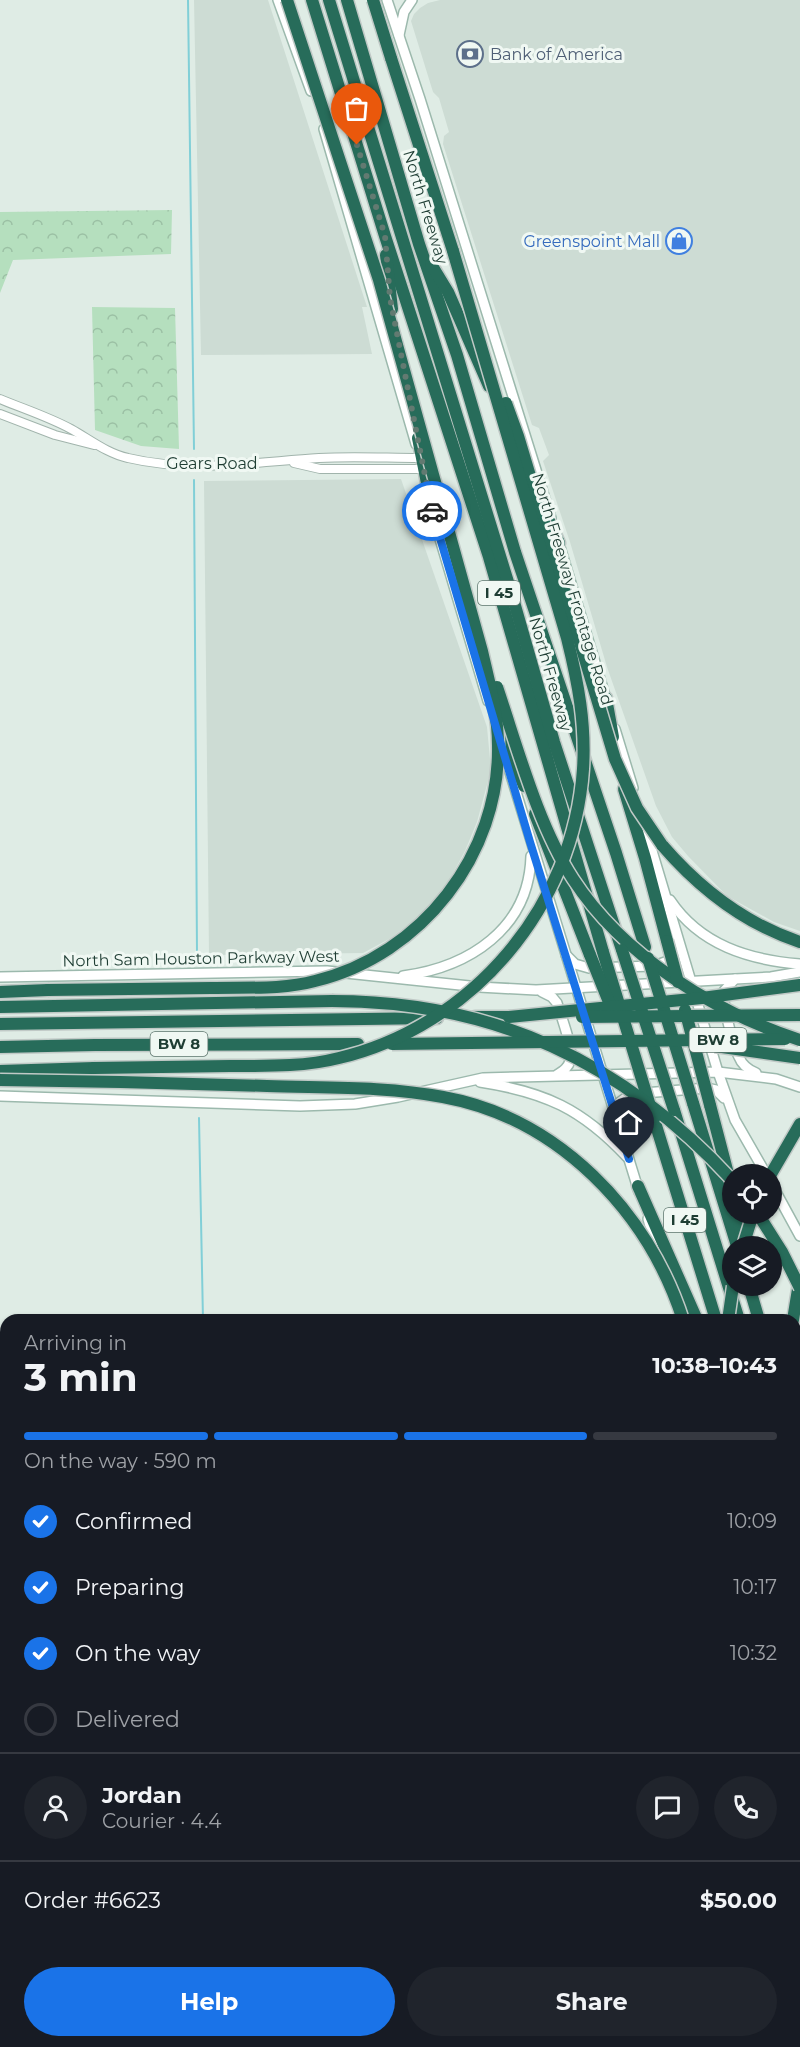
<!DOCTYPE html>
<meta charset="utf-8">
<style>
body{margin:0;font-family:Montserrat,sans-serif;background:#20242c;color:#f1f3f6;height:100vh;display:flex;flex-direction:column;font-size:22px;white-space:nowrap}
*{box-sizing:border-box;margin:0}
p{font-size:20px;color:#9ea1a6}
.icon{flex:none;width:33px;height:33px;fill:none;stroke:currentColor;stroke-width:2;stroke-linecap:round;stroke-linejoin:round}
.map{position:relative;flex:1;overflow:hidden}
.details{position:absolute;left:0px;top:1314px;width:801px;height:734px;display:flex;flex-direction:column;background:#171b24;border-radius:18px 18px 0 0;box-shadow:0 2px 4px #0004}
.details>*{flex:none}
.tools{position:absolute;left:722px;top:1164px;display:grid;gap:12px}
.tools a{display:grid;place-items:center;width:60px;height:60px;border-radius:50%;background:#171b24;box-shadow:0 2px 4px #0004;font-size:30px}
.pin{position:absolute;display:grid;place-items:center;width:51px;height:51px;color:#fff;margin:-62px -26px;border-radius:50% 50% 50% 0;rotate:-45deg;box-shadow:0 0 6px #0007}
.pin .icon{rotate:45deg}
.courier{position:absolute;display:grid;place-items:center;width:60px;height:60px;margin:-30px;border:4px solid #1a73e8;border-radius:50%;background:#fff;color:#222;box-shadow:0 2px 8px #0007}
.overview em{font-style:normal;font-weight:700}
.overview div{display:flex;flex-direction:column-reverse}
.overview{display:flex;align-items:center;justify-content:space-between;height:102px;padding:0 24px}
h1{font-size:39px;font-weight:700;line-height:45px}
.bar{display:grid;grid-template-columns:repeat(4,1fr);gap:9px 6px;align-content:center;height:72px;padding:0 24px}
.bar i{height:8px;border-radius:4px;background:#363941}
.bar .selected{background:#1a73e8}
.bar p{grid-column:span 4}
.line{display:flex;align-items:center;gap:15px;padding:0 24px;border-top:2px solid #363941}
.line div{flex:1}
.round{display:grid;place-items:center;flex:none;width:63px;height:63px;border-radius:32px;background:#20242c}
ol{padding:0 24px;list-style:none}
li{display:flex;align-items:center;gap:18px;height:66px}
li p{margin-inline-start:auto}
li .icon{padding:6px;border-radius:50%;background:#1a73e8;color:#fff;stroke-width:4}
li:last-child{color:#9ea1a6}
li i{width:33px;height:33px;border:3px solid #363941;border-radius:50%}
.button{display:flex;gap:12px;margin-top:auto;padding:12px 24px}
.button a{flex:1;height:69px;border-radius:36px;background:#1a73e8;color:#fff;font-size:24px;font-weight:700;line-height:69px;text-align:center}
.button a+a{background:#20242c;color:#f1f3f6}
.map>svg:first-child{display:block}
.built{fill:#cddcd4}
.forest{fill:url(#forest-crowns)}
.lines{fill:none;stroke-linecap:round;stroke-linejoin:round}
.stream{stroke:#81cfd7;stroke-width:2}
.minor-casing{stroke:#a1b4ac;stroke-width:9}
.tertiary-casing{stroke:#a1b4ac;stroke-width:10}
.secondary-casing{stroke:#9cb9ad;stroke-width:12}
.motorway-casing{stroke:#c0c9c6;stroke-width:15}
.minor{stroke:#fff;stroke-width:6}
.tertiary{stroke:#fff;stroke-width:8}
.secondary{stroke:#fff;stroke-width:9}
.motorway{stroke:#276c5a;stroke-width:12}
.motorway-bridge-casing{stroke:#c0c9c6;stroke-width:15;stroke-linecap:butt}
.motorway-bridge{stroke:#276c5a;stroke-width:12}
.done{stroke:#627a71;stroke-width:6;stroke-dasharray:0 10.8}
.route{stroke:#1a73e8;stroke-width:8}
.labels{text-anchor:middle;stroke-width:6;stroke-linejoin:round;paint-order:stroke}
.shield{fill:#f0f8f3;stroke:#5d756d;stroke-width:1.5}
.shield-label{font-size:15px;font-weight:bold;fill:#1e3d33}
.service-label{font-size:16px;fill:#4e5e75;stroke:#f0f8f3;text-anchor:start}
.street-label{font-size:16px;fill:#1e3d33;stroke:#f0f8f3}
.shop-label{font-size:16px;fill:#366cbe;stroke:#f0f8f3;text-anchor:end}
</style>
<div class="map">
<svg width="800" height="2047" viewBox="0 0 800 2047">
<defs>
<pattern id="forest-crowns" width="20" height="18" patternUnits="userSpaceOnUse" patternTransform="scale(1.5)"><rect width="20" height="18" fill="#b5dfbe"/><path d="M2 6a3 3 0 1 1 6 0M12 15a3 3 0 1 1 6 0" fill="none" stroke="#9bc0a4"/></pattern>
</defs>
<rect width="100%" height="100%" fill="#dfece5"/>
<g class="built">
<path d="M194,0H268L367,307H362L372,354L201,355Z"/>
<path d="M440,0H800V931L774,922L727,896L688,856L672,837L656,806L607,667L570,542L543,461L549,455L539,428L532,425L443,144L444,136L449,132L439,98L433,92L411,21L414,14L420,8L428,3Z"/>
<path d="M401,479L487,727L491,770L477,822L465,851L446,886L423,913L391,938L363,953L209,955L204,481Z"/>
</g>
<g class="forest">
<path d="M172,210L171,254L13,260L0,293V212Z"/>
<path d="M92,307L175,308L179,449L141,446L95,430Z"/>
</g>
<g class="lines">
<g class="stream">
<path d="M188,0L194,449"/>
<path d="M194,480L197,954"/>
<path d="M199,1118L203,1320"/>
</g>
<defs>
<g id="minor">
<path d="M0,1867H6"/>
<path d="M554,2042L555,2047"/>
</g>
<g id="tertiary">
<path d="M0,399C24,409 49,417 71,429C89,439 108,454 128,458C191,473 256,462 319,458C353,456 387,458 420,458"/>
<path d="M0,414L55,435L94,445"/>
<path d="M294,463L320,469H422"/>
</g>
<g id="secondary">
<path d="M278,0L311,91"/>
<path d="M387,0L420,99L551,518"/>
<path d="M399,35L404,12L412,0"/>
<path d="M324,129L416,444"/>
<path d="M435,522L488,701"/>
<path d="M557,537L607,702"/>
<path d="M615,729L633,788"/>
<path d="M501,743L639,1192"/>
<path d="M644,824L718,1072L735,1120L766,1174"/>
<path d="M670,900C700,945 749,960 800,964"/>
<path d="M566,955L575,964L589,968L654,966L668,961L674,953"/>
<path d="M403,976C469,967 529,929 531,856"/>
<path d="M0,977L327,971L479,987L536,990L735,979L771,977L800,972"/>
<path d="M735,979L724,991C722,1003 733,1046 739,1057C742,1065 749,1070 756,1073"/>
<path d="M542,992L552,997L557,1003C561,1016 574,1049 570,1061C568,1068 563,1071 557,1075"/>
<path d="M480,1082C545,1092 582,1109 627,1157"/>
<path d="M0,1096L300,1106L355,1104L398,1097L483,1078L718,1072L776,1079L800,1087"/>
<path d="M617,1118L620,1102L631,1094L707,1088L716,1090L724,1098"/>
<path d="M771,1183L800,1236"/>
<path d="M648,1219L659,1258"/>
<path d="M795,1764L800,1782"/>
</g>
<g id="motorway">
<path d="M312,0L385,236L489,557L603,952"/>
<path d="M329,0L512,595L554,742L622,950"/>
<path d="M347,0L419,244L457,355L515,552L616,853L645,947"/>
<path d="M391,58L453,251"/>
<path d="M386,255L392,309"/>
<path d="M431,264L448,292L489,386"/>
<path d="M418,438L436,528"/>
<path d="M545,512L559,543"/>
<path d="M606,698L613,737"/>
<path d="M498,722L524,786"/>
<path d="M624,789L645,858L667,941"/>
<path d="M535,814L590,955"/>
<path d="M662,845C700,889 745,924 800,942"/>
<path d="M0,992L48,990"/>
<path d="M0,1007L332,1001"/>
<path d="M475,1017H509"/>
<path d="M0,1024L437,1018"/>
<path d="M0,1047L95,1045L358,1044"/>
<path d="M0,1071L94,1068"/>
<path d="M693,1103L737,1246"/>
<path d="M710,1105L732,1189"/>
<path d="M674,1110L739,1320"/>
<path d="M654,1119L716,1320"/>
<path d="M771,1174L800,1124"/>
<path d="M638,1186L697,1320"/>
<path d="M737,1214L743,1242"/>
<path d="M749,1286L759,1320"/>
<path d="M793,1320L800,1277"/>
<path d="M795,1366L800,1393"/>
<path d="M795,1443L800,1460"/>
<path d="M795,1514L800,1531"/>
<path d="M795,1579L800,1598"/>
<path d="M795,1702L800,1719"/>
</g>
</defs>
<use href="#minor" class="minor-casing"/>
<use href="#tertiary" class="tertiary-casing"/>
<use href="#secondary" class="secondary-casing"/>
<use href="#motorway" class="motorway-casing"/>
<use href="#minor" class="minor"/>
<use href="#tertiary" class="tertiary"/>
<use href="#secondary" class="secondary"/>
<use href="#motorway" class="motorway"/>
<defs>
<g id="motorway-bridge">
<path d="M373,0L391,58"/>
<path d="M506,403L518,436L615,759L637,808L662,845"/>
<path d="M497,687C518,749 538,825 573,879C623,956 714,1012 800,1040"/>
<path d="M667,941L678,982"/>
<path d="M622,950L674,1110"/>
<path d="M603,952L654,1119"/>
<path d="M590,955L613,1012"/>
<path d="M648,958L693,1103"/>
<path d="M48,990C102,989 157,989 211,988C245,987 282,990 315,981C422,955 500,854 498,745C498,713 489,682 482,651L379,280L287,0"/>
<path d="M332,1001C494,1001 623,1062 732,1180"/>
<path d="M685,1010L710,1105"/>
<path d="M509,1017L702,998L800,985"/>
<path d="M582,1017L800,1015"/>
<path d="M392,1044L785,1039"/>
<path d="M715,1046L800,1058"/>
<path d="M94,1068C139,1067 185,1067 230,1066C266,1066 304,1067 339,1058C473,1026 574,906 583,769C586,724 578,682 567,638L453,251"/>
<path d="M0,1080C89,1081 178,1083 267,1086C325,1088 386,1086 443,1097C558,1118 648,1211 683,1320"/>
<path d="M758,1214L782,1252L800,1288"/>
<path d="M743,1246L753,1214"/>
<path d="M728,1320L733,1286"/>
</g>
</defs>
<use href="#motorway-bridge" class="motorway-bridge-casing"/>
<use href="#motorway-bridge" class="motorway-bridge"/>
</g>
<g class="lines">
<path class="done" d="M357,145L385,236L390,298L432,511"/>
<path class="route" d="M432,511L530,842L629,1159"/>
</g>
<defs>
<symbol id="bank-ring" viewBox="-11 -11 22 22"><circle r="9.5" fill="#f0f8f3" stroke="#5c6f8a" stroke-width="1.5"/><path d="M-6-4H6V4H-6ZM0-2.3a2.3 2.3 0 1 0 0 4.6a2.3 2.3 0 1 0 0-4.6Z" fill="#5c6f8a"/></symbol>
<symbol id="shop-ring" viewBox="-11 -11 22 22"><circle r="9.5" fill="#f0f8f3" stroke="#3f7fe0" stroke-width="1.5"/><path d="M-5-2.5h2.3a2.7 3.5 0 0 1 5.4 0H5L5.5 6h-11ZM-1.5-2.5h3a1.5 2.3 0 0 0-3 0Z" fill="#3f7fe0"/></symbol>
</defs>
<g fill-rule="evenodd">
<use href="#bank-ring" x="455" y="39" width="30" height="30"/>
<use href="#shop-ring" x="664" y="226" width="30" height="30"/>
</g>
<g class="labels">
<g class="shield">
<rect x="478" y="581" width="42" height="24" rx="4.5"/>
<rect x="689.5" y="1028" width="57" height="24" rx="4.5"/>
<rect x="150.5" y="1032" width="57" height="24" rx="4.5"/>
<rect x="664" y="1208" width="42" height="24" rx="4.5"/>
</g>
<g class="shield-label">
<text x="499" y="598">I 45</text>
<text x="718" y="1045">BW 8</text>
<text x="179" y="1049">BW 8</text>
<text x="685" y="1225">I 45</text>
</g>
<g class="service-label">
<text x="490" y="60">Bank of America</text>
</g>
<g class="street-label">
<text transform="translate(426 207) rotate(73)" y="6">North Freeway</text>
<text x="212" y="469">Gears Road</text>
<text transform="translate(573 589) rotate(73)" y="6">North Freeway Frontage Road</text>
<text transform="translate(551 674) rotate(74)" y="6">North Freeway</text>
<text transform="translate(201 958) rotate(-1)" y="6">North Sam Houston Parkway West</text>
</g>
<g class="shop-label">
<text x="660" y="247">Greenspoint Mall</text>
</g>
</g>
</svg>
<div class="tools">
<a><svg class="icon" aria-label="locate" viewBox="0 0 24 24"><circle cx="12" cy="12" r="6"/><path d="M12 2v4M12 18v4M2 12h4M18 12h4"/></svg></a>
<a><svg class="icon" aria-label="layers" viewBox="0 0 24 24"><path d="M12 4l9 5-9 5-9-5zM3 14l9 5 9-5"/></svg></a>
</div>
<div class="pin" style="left:357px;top:145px;background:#ea580c"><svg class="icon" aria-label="bag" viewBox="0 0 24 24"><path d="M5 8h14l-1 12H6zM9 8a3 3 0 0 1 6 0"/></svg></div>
<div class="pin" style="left:629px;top:1159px;background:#1f2937"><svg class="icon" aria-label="home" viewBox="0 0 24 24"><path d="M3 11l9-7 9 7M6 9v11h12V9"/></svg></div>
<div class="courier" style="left:432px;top:511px"><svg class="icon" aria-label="car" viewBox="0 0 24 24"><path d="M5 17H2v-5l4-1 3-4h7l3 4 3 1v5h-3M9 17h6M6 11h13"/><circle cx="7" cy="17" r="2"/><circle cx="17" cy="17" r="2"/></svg></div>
<section class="details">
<div class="overview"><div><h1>3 min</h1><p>Arriving in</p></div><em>10:38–10:43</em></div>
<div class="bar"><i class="selected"></i><i class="selected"></i><i class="selected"></i><i></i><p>On the way · 590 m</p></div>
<ol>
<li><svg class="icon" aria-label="check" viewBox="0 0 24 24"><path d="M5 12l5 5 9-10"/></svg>Confirmed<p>10:09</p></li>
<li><svg class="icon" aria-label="check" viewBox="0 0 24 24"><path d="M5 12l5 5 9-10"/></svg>Preparing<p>10:17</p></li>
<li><svg class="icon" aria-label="check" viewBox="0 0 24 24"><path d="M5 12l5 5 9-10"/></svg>On the way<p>10:32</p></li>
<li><i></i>Delivered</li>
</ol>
<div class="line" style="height:108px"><a class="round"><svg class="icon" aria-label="person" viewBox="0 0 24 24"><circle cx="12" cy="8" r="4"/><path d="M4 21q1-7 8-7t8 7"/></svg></a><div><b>Jordan</b><p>Courier · 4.4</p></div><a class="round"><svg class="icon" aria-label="chat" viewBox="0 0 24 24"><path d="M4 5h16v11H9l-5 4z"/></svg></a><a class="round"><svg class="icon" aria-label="phone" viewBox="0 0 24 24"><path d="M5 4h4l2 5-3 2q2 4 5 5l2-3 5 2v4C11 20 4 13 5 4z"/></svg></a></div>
<div class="line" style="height:78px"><div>Order #6623</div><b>$50.00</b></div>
<div class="button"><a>Help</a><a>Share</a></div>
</section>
</div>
